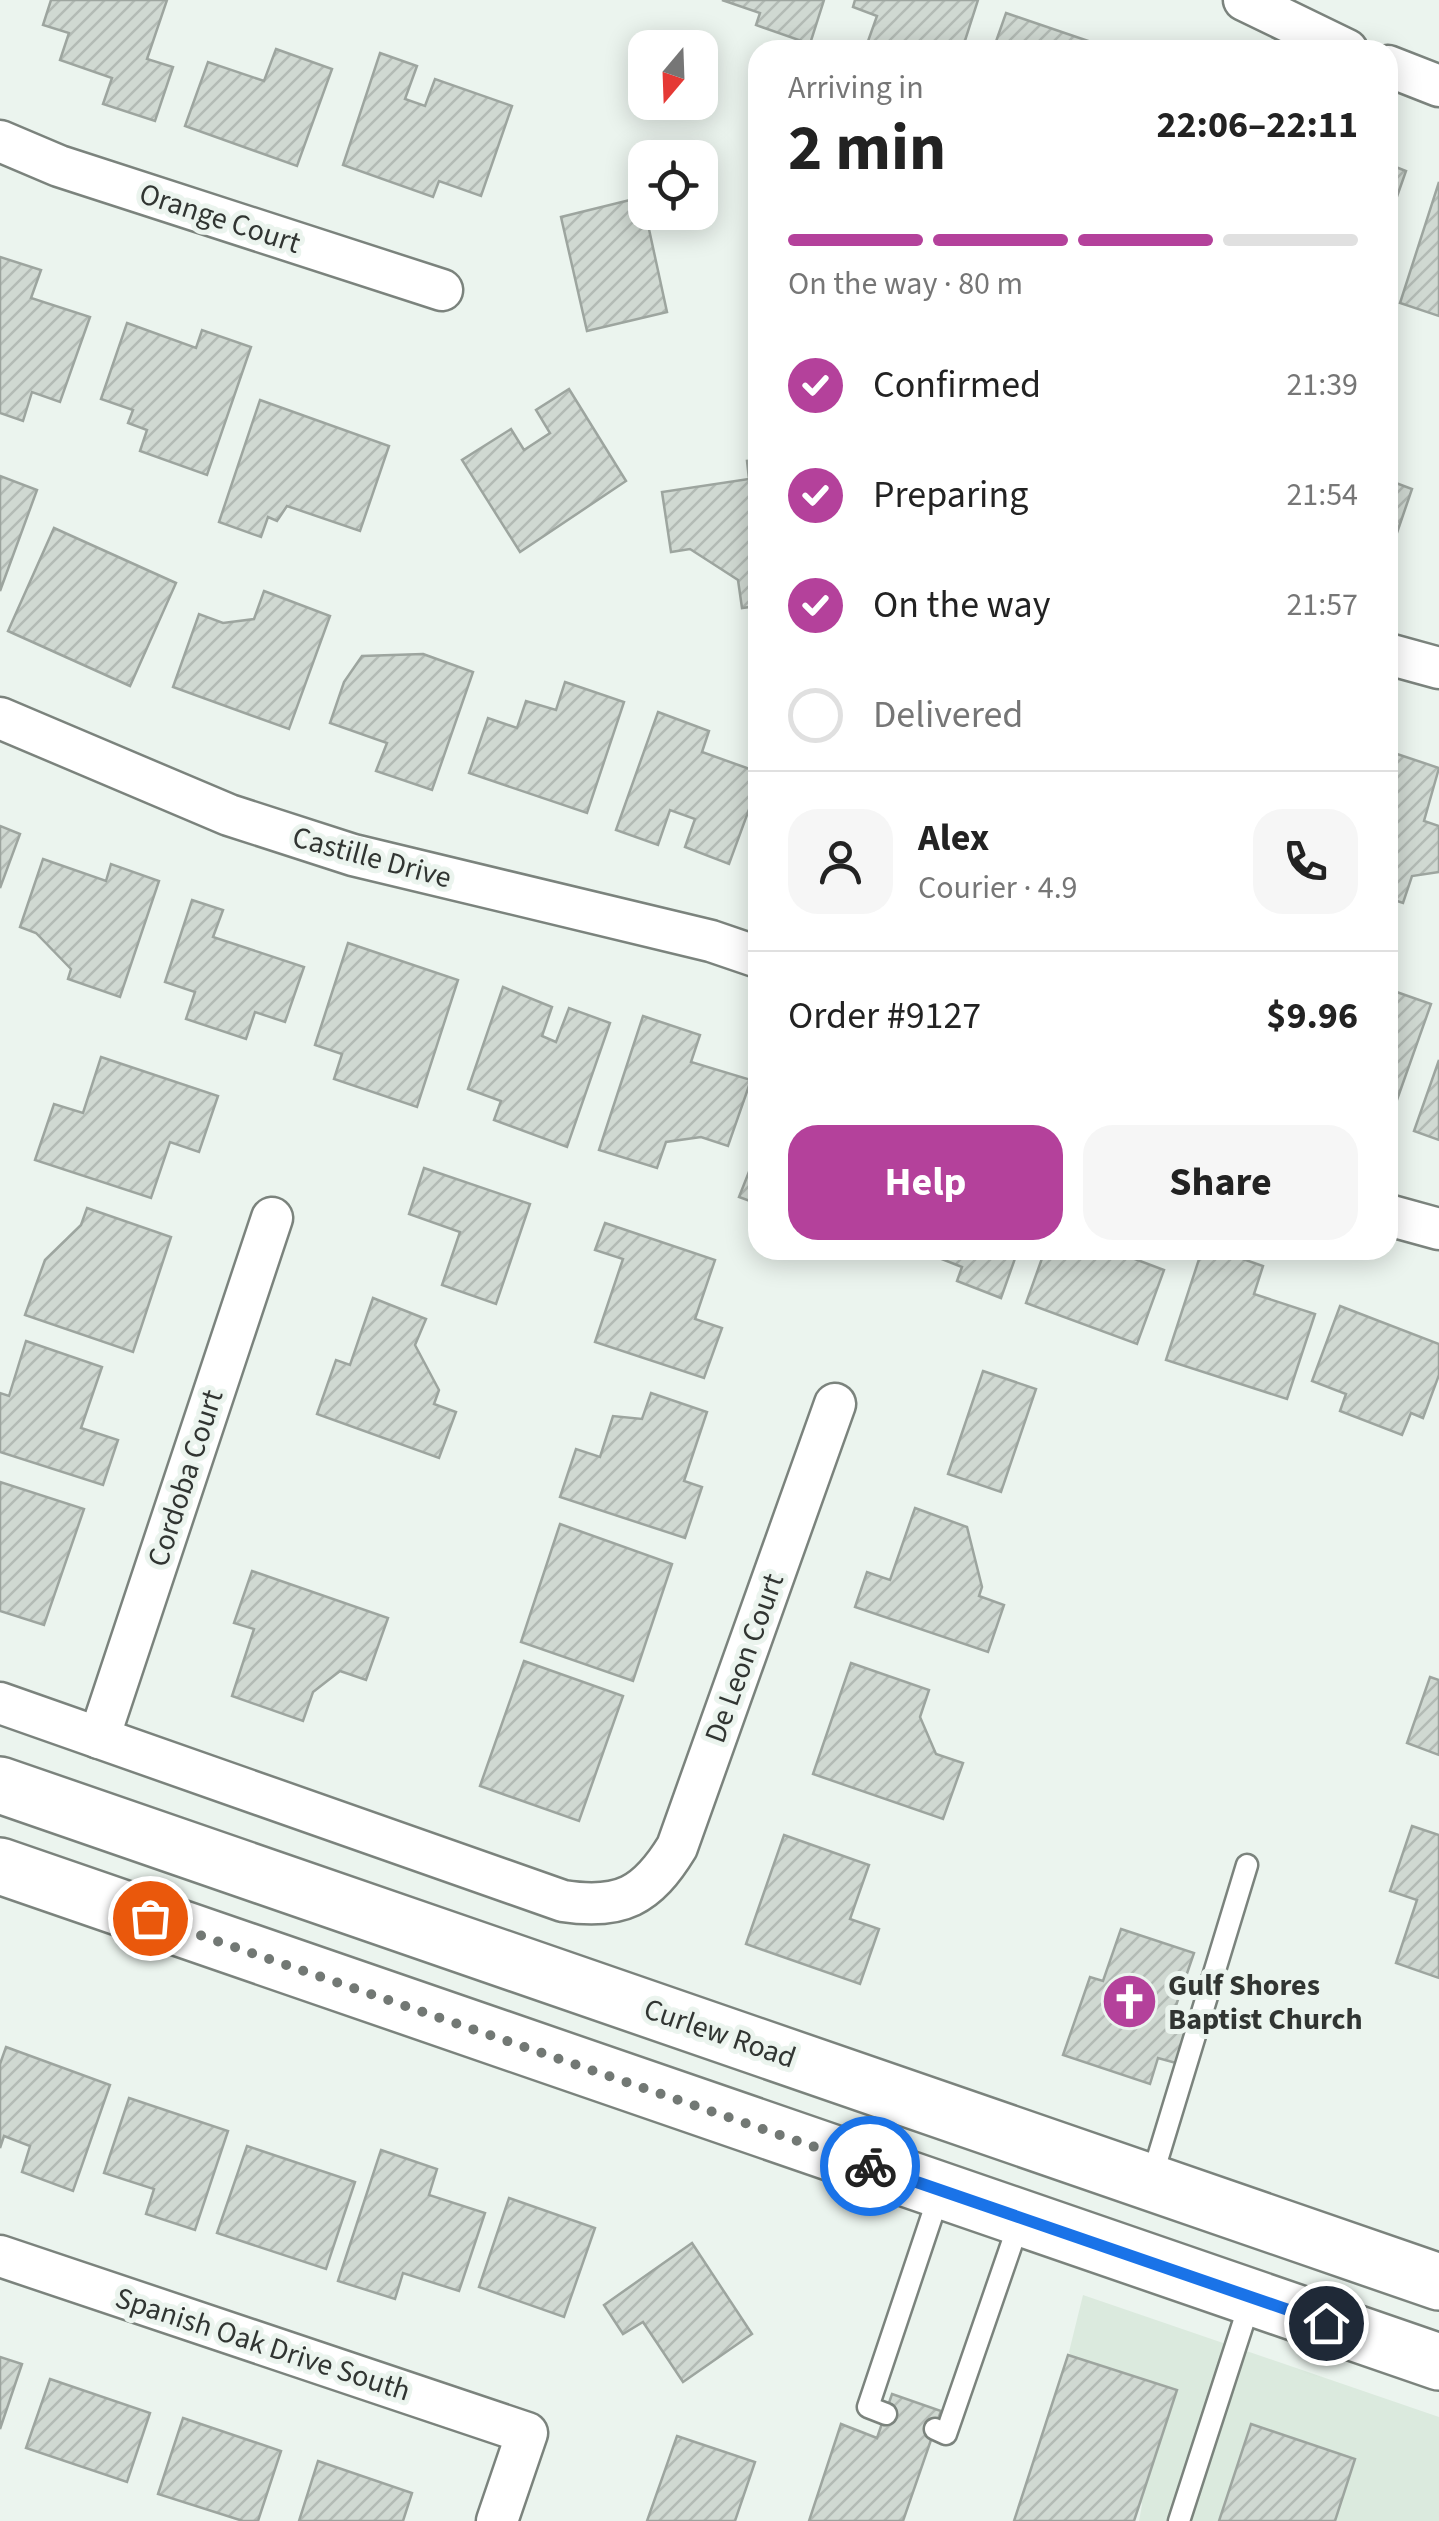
<!DOCTYPE html>
<meta charset="utf-8">
<style>
body{margin:0;font-family:"Source Sans 3",sans-serif;background:#f6f6f6;color:#222;height:100vh;display:flex;flex-direction:column;font-size:38px;white-space:nowrap}
*{box-sizing:border-box;margin:0}
p{font-size:32px;color:#767676}
.icon{flex:none;width:55px;height:55px;fill:none;stroke:currentColor;stroke-width:2;stroke-linecap:round;stroke-linejoin:round}
.map{position:relative;flex:1;overflow:hidden}
.details{position:absolute;left:748px;top:40px;width:650px;height:1220px;display:flex;flex-direction:column;background:#fff;border-radius:30px;box-shadow:0 5px 25px #0003}
.details>*{flex:none}
.needle{width:65px;rotate:199deg}
.controls{position:absolute;left:628px;top:30px;display:grid;gap:20px}
.controls a{display:grid;place-items:center;width:90px;height:90px;border-radius:20px;background:#fff;box-shadow:0 5px 25px #0003;font-size:50px}
.pin{position:absolute;display:grid;place-items:center;width:85px;height:85px;color:#fff;margin:-42px;border:5px solid #fff;border-radius:50%;box-shadow:0 2px 10px #0007}
.courier{position:absolute;display:grid;place-items:center;width:100px;height:100px;margin:-50px;border:8px solid #1a73e8;border-radius:50%;background:#fff;color:#222;box-shadow:0 2px 12px #0007}
.overview em{font-style:normal;font-weight:700}
.overview div{display:flex;flex-direction:column-reverse}
.overview{display:flex;align-items:center;justify-content:space-between;height:170px;padding:0 40px}
h1{font-size:65px;font-weight:700;line-height:75px}
.bar{display:grid;grid-template-columns:repeat(4,1fr);gap:15px 10px;align-content:center;height:120px;padding:0 40px}
.bar i{height:12px;border-radius:8px;background:#e0e0e0}
.bar .current{background:#b4419b}
.bar p{grid-column:span 4}
.line{display:flex;align-items:center;gap:25px;padding:0 40px;border-top:2px solid #e0e0e0}
.line div{flex:1}
.round{display:grid;place-items:center;flex:none;width:105px;height:105px;border-radius:30px;background:#f6f6f6}
ol{padding:0 40px;list-style:none}
li{display:flex;align-items:center;gap:30px;height:110px}
li p{margin-inline-start:auto}
li .icon{padding:10px;border-radius:50%;background:#b4419b;color:#fff;stroke-width:4}
li:last-child{color:#767676}
li i{width:55px;height:55px;border:5px solid #e0e0e0;border-radius:50%}
.action{display:flex;gap:20px;margin-top:auto;padding:20px 40px}
.action a{flex:1;height:115px;border-radius:30px;background:#b4419b;color:#fff;font-size:40px;font-weight:700;line-height:115px;text-align:center}
.action a+a{background:#f6f6f6;color:#222}
.map>svg:first-child{display:block}
.built{fill:#dbeade}
.building{fill:url(#building-hatch);stroke:#9da59f;stroke-width:2.5}
.lines{fill:none;stroke-linecap:round;stroke-linejoin:round}
.service-casing{stroke:#7b837d;stroke-width:25}
.minor-casing{stroke:#7b837d;stroke-width:45}
.secondary-casing{stroke:#7b837d;stroke-width:60}
.service{stroke:#fff;stroke-width:20}
.minor{stroke:#fff;stroke-width:40}
.secondary{stroke:#fff;stroke-width:55}
.done{stroke:#727874;stroke-width:10;stroke-dasharray:0 18}
.route{stroke:#1a73e8;stroke-width:12}
.labels{text-anchor:middle;stroke-width:10;stroke-linejoin:round;paint-order:stroke}
.street-label{font-size:30px;fill:#313532;stroke:#ebf4ee}
.poi-label{font-size:30px;font-weight:bold;fill:#313532;stroke:#ebf4ee;text-anchor:start}
</style>
<div class="map">
<svg width="1439" height="2521" viewBox="0 0 1439 2521">
<defs>
<pattern id="building-hatch" width="6" height="6" patternUnits="userSpaceOnUse" patternTransform="scale(2.5)"><rect width="6" height="6" fill="#d0d9d2"/><path d="M-1 1l2-2M0 6l6-6M5 7l2-2" fill="none" stroke="#b3bbb5"/></pattern>
</defs>
<rect width="100%" height="100%" fill="#ebf4ee"/>
<path class="built" d="M1083,2295L1439,2417V2521H1139L1142,2505L1124,2452L1069,2352Z"/>
<g class="building">
<path d="M51,0H167L147,59L173,67L155,121L103,104L112,78L60,60L69,33L43,25Z"/>
<path d="M722,0H824L810,44L756,25L760,13Z"/>
<path d="M855,0H978L962,50H884L867,44L877,16L853,7Z"/>
<path d="M1006,13L1103,46L1101,50H993Z"/>
<path d="M276,49L332,69L297,166L185,126L208,62L264,81Z"/>
<path d="M380,53L417,66L405,99L425,106L435,79L512,106L481,196L439,181L433,197L343,165Z"/>
<path d="M1388,164L1406,171L1388,222Z"/>
<path d="M1439,182V316L1400,303Z"/>
<path d="M642,197L667,312L587,331L561,217Z"/>
<path d="M0,257L41,270L31,298L90,317L60,402L32,392L23,421L0,413Z"/>
<path d="M127,323L196,348L202,330L251,347L207,475L140,451L147,430L128,423L133,410L101,399Z"/>
<path d="M569,389L626,481L520,552L462,460L511,429L524,450L550,433L536,410Z"/>
<path d="M260,400L389,446L360,531L287,506L277,521L268,517L261,537L219,522Z"/>
<path d="M758,460V606L742,608L738,580L690,549L671,552L662,492L749,479L747,461Z"/>
<path d="M0,476L37,490L0,591Z"/>
<path d="M1388,480L1412,489L1388,559Z"/>
<path d="M54,528L176,583L130,686L8,631Z"/>
<path d="M264,591L330,616L289,729L173,687L199,614L223,623L254,619Z"/>
<path d="M423,654L473,672L432,790L376,771L387,743L330,723L344,682L362,656Z"/>
<path d="M565,682L624,702L587,813L469,773L488,718L517,728L526,701L556,710Z"/>
<path d="M658,712L709,731L702,752L758,772V785L729,864L685,847L695,819L670,810L658,845L616,830Z"/>
<path d="M1388,751L1439,768L1424,821L1439,826V872L1412,876L1403,903L1388,898Z"/>
<path d="M0,826L20,834L0,888Z"/>
<path d="M43,859L106,881L111,864L159,881L120,997L68,979L71,969L36,933L20,927Z"/>
<path d="M192,900L223,910L213,937L304,967L285,1022L255,1012L246,1039L186,1019L195,992L165,982Z"/>
<path d="M348,943L458,980L417,1107L334,1079L342,1054L315,1045Z"/>
<path d="M503,987L552,1007L542,1036L556,1042L569,1008L610,1023L567,1147L494,1120L501,1101L468,1089Z"/>
<path d="M1388,989L1431,1004L1392,1114L1388,1112Z"/>
<path d="M643,1016L700,1035L691,1062L751,1080L728,1146L701,1137L666,1142L657,1168L599,1150Z"/>
<path d="M101,1057L218,1096L199,1152L170,1142L151,1198L35,1160L54,1104L83,1113Z"/>
<path d="M1439,1060V1140L1414,1131Z"/>
<path d="M758,1149V1204L739,1197Z"/>
<path d="M424,1168L530,1204L496,1304L442,1285L460,1232L409,1214Z"/>
<path d="M87,1208L171,1237L133,1352L25,1315L45,1260L81,1225Z"/>
<path d="M605,1223L715,1260L695,1319L722,1328L704,1378L595,1342L623,1259L595,1250Z"/>
<path d="M919,1250H1018L1001,1298L957,1281L962,1267Z"/>
<path d="M1045,1250H1111L1164,1270L1137,1344L1026,1303Z"/>
<path d="M1202,1250H1217L1263,1266L1254,1294L1315,1314L1287,1399L1166,1360Z"/>
<path d="M373,1298L426,1319L415,1345L439,1390L434,1404L456,1412L439,1458L317,1414L336,1360L350,1365Z"/>
<path d="M1340,1306L1439,1344V1375L1423,1418L1411,1413L1402,1435L1340,1411L1346,1394L1312,1381Z"/>
<path d="M26,1341L102,1367L81,1428L118,1440L103,1485L0,1452V1393L9,1396Z"/>
<path d="M983,1371L1036,1389L1001,1492L948,1474Z"/>
<path d="M651,1393L707,1412L684,1481L702,1487L685,1538L560,1497L576,1449L600,1457L613,1416L642,1419Z"/>
<path d="M0,1482L84,1509L44,1625L0,1611Z"/>
<path d="M915,1508L967,1527L982,1587L979,1596L1004,1605L988,1652L855,1607L867,1572L890,1580Z"/>
<path d="M560,1524L672,1564L633,1681L521,1642Z"/>
<path d="M252,1571L388,1618L366,1680L340,1671L313,1692L303,1721L232,1696L254,1629L234,1623Z"/>
<path d="M524,1661L623,1696L579,1821L480,1786Z"/>
<path d="M851,1663L929,1690L920,1717L936,1754L963,1763L943,1819L813,1774Z"/>
<path d="M1430,1677L1439,1680V1755L1407,1743Z"/>
<path d="M1412,1826L1439,1835V1978L1396,1963L1417,1900L1390,1891Z"/>
<path d="M784,1835L869,1865L850,1919L879,1929L860,1984L746,1944Z"/>
<path d="M1121,1929L1194,1953L1170,2023L1188,2029L1176,2063L1158,2058L1150,2084L1063,2055L1090,1977L1103,1981Z"/>
<path d="M6,2047L110,2085L73,2191L22,2172L30,2146L4,2136L0,2148V2064Z"/>
<path d="M129,2098L228,2131L195,2230L146,2214L154,2189L104,2173Z"/>
<path d="M247,2146L355,2182L326,2269L217,2233Z"/>
<path d="M381,2150L437,2169L429,2195L485,2213L459,2291L403,2273L395,2299L338,2281Z"/>
<path d="M509,2198L595,2228L564,2317L479,2287Z"/>
<path d="M692,2243L752,2334L683,2382L643,2322L623,2334L604,2305Z"/>
<path d="M1068,2355L1177,2390L1134,2521H1014Z"/>
<path d="M0,2357L22,2364L0,2429Z"/>
<path d="M50,2379L150,2413L127,2482L26,2448Z"/>
<path d="M892,2394L941,2411L903,2521H809L841,2424L877,2438Z"/>
<path d="M183,2418L281,2451L258,2521H243L158,2494Z"/>
<path d="M1251,2424L1355,2459L1335,2521H1219Z"/>
<path d="M677,2436L755,2462L735,2521H647Z"/>
<path d="M318,2461L412,2493L403,2521H299Z"/>
</g>
<g class="lines">
<defs>
<g id="service">
<path d="M1151,2180L1247,1865"/>
<path d="M886,2414L868,2407L940,2192"/>
<path d="M935,2429L946,2434L1020,2220"/>
<path d="M1179,2521L1251,2299"/>
</g>
<g id="minor">
<path d="M1244,0L1347,50"/>
<path d="M1388,66L1439,86"/>
<path d="M0,141L59,166L442,290"/>
<path d="M1388,654L1439,668"/>
<path d="M0,718L229,815L353,855L711,941L758,957"/>
<path d="M1388,1215L1439,1229"/>
<path d="M0,1703L563,1901C621,1910 647,1896 677,1847L835,1404"/>
<path d="M99,1738L272,1218"/>
<path d="M0,2256L527,2433L497,2521"/>
</g>
<g id="secondary">
<path d="M0,1785L1439,2282"/>
<path d="M0,1866L1439,2362"/>
</g>
</defs>
<use href="#service" class="service-casing"/>
<use href="#minor" class="minor-casing"/>
<use href="#secondary" class="secondary-casing"/>
<use href="#service" class="service"/>
<use href="#minor" class="minor"/>
<use href="#secondary" class="secondary"/>
</g>
<g class="lines">
<path class="done" d="M150,1918L870,2166"/>
<path class="route" d="M870,2166L1326,2323"/>
</g>
<defs>
<symbol id="church-disc" viewBox="-11 -11 22 22"><circle r="9.5" fill="#b4419b" stroke="#ebf4ee"/><path d="M-1.2-6h2.4v3.5h3.3v2.4h-3.3V6h-2.4V-.1h-3.3v-2.4h3.3Z" fill="#fff"/></symbol>
</defs>
<g fill-rule="evenodd">
<use href="#church-disc" x="1098" y="1970" width="63" height="63"/>
</g>
<g class="labels">
<g class="street-label">
<text transform="translate(220 218) rotate(18)" y="10">Orange Court</text>
<text transform="translate(372 857) rotate(15)" y="10">Castille Drive</text>
<text transform="translate(185 1478) rotate(-72)" y="10">Cordoba Court</text>
<text transform="translate(744 1658) rotate(-70)" y="10">De Leon Court</text>
<text transform="translate(720 2033) rotate(19)" y="10">Curlew Road</text>
<text transform="translate(263 2344) rotate(18)" y="10">Spanish Oak Drive South</text>
</g>
<g class="poi-label">
<text x="1168" y="1995">Gulf Shores<tspan x="1168" dy="34">Baptist Church</tspan></text>
</g>
</g>
</svg>
<div class="controls">
<a><svg class="needle" viewBox="-14 -14 28 28"><path d="M0-13l5 13h-10z" fill="#e53935"/><path d="M0 13l5-13h-10z" fill="#767676"/></svg></a>
<a><svg class="icon" aria-label="locate" viewBox="0 0 24 24"><circle cx="12" cy="12" r="6"/><path d="M12 2v4M12 18v4M2 12h4M18 12h4"/></svg></a>
</div>
<div class="pin" style="left:150px;top:1918px;background:#ea580c"><svg class="icon" aria-label="bag" viewBox="0 0 24 24"><path d="M5 8h14l-1 12H6zM9 8a3 3 0 0 1 6 0"/></svg></div>
<div class="pin" style="left:1326px;top:2323px;background:#1f2937"><svg class="icon" aria-label="home" viewBox="0 0 24 24"><path d="M3 11l9-7 9 7M6 9v11h12V9"/></svg></div>
<div class="courier" style="left:870px;top:2166px"><svg class="icon" aria-label="bike" viewBox="0 0 24 24"><circle cx="6" cy="16" r="4"/><circle cx="18" cy="16" r="4"/><path d="M6 16l4-8h5l3 8M10 8l3 8H6M13 5h3"/></svg></div>
<section class="details">
<div class="overview"><div><h1>2 min</h1><p>Arriving in</p></div><em>22:06–22:11</em></div>
<div class="bar"><i class="current"></i><i class="current"></i><i class="current"></i><i></i><p>On the way · 80 m</p></div>
<ol>
<li><svg class="icon" aria-label="check" viewBox="0 0 24 24"><path d="M5 12l5 5 9-10"/></svg>Confirmed<p>21:39</p></li>
<li><svg class="icon" aria-label="check" viewBox="0 0 24 24"><path d="M5 12l5 5 9-10"/></svg>Preparing<p>21:54</p></li>
<li><svg class="icon" aria-label="check" viewBox="0 0 24 24"><path d="M5 12l5 5 9-10"/></svg>On the way<p>21:57</p></li>
<li><i></i>Delivered</li>
</ol>
<div class="line" style="height:180px"><a class="round"><svg class="icon" aria-label="person" viewBox="0 0 24 24"><circle cx="12" cy="8" r="4"/><path d="M4 21q1-7 8-7t8 7"/></svg></a><div><b>Alex</b><p>Courier · 4.9</p></div><a class="round"><svg class="icon" aria-label="phone" viewBox="0 0 24 24"><path d="M5 4h4l2 5-3 2q2 4 5 5l2-3 5 2v4C11 20 4 13 5 4z"/></svg></a></div>
<div class="line" style="height:130px"><div>Order #9127</div><b>$9.96</b></div>
<div class="action"><a>Help</a><a>Share</a></div>
</section>
</div>
